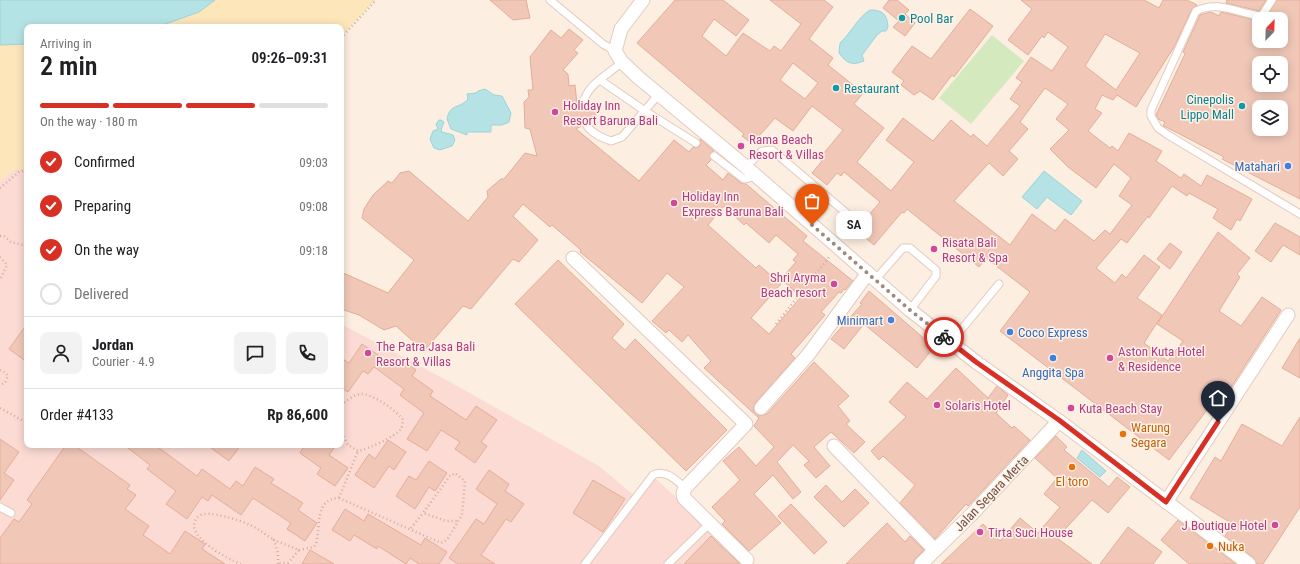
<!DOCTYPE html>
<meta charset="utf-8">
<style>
body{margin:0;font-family:"Roboto Condensed",sans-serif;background:#f2f2f2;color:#202124;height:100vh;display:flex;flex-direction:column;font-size:15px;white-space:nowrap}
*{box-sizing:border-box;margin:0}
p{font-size:13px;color:#757577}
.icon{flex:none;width:22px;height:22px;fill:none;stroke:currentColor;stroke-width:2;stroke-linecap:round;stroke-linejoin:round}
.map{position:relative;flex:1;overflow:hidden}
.side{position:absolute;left:24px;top:24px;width:320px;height:424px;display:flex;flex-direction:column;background:#fff;border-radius:8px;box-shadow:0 2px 10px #0003}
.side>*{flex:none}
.needle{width:26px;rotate:23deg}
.fabs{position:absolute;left:1252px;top:12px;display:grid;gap:8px}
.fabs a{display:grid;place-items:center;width:36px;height:36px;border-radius:8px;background:#fff;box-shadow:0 2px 10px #0003;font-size:20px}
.pin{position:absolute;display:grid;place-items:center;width:34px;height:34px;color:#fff;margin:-41px -17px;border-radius:50% 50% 50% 0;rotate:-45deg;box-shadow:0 0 4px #0007}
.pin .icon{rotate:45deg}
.courier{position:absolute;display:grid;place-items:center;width:40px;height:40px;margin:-20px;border:3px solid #d93025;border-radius:50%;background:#fff;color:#222;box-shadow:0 1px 5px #0007}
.bubble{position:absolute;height:28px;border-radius:8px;background:#fff;box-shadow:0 2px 10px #0003;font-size:13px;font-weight:600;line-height:28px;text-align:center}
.head em{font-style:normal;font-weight:600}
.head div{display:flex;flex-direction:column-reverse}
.head{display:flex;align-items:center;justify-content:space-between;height:68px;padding:0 16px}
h1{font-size:26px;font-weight:600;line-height:30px}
.bar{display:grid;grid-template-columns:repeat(4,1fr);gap:6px 4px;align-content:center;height:48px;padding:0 16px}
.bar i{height:5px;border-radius:3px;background:#e0e0e0}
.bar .current{background:#d93025}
.bar p{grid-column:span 4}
.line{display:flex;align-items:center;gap:10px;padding:0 16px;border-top:1px solid #e0e0e0}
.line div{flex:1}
.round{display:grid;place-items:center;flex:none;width:42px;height:42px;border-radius:8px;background:#f2f2f2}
ol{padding:0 16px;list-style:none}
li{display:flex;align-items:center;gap:12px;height:44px}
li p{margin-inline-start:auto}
li .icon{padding:4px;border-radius:50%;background:#d93025;color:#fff;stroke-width:4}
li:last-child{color:#757577}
li i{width:22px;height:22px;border:2px solid #e0e0e0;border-radius:50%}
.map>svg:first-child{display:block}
.commercial{fill:#fcdbd4}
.green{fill:#d5e9bf}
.sand{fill:#fce6ba}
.water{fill:#b5e3e5;stroke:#9bd4d7}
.building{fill:#f1c8b8;stroke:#e4ad98;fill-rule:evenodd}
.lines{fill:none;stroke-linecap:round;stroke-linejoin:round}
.service-casing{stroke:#e2cbbf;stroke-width:9}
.minor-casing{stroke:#e2cbbf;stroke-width:15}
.path{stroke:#d5ac9c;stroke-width:2.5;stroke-dasharray:1 3;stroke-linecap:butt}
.service{stroke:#fff;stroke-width:7}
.minor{stroke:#fff;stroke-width:13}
.done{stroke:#a2897d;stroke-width:4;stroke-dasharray:0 7.2}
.route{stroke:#d93025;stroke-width:5}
.culture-dot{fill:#0f9aa8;stroke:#fff2e6;stroke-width:1.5}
.hotel-dot{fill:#d1479c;stroke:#fff2e6;stroke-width:1.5}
.shop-dot{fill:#3f7fe0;stroke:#fff2e6;stroke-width:1.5}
.food-dot{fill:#e8710a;stroke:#fff2e6;stroke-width:1.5}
.labels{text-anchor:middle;stroke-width:3;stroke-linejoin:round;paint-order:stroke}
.culture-label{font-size:13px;fill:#0d838f;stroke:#fff2e6;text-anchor:start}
.hotel-label{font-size:13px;fill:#b23c85;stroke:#fff2e6;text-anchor:start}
.shop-label{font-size:13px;fill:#366cbe;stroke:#fff2e6;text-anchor:end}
.food-label{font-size:13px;fill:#c56008;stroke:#fff2e6;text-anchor:start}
.street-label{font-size:13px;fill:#725248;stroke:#fff2e6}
</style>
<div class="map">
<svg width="1300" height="564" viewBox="0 0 1300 564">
<rect width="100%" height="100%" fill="#fceee0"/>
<path class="commercial" d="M27,168V445H341V324L450,382L599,466L636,497L655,478L748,564H0V181L14,170Z"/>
<path class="green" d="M992,35L1024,61L971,124L939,98Z"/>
<g class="sand">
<path d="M215,0H375L341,37V27H157L199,12Z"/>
<path d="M27,44V168L14,170L0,181V45Z"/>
</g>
<g class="water">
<path d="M0,0H215L199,12L157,27H27V44L0,45Z"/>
<path d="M870,10C883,10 887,14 888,27L886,31H882L877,35L862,55L864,61C852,66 846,63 839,53L840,43C851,33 858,17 870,10Z"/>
<path d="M485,89L494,95L502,96L511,113L509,122L502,125H491V132H467V135L451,129L447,119C450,103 460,109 468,99L467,94L476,93L478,91Z"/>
<path d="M439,120H441L444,122L441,130L442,132L453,135L455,140L452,146L440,150L434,148L430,139L433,131L438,129L436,124Z"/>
<path d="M1044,171L1082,201L1071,215L1047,197L1037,209L1022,197Z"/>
<path d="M1082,450L1106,471L1100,477L1077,458Z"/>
</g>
<g class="building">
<path d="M490,0H526L530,18L513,20Z"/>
<path d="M675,0H723L749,20L736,36L714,19L702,36L726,56L743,33L770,51L774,46L781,51L801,24L770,0H824L833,7L809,39L833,58L828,65L863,93L854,104L884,128L857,162L891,191L914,162L886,140L903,118L933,141L951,120L971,137L973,134L987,146L1020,106L1010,99L1022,82L1016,78L1031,57L1052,71L1068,47L1048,32L1044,38L1042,36L1028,55L1008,40L1032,9L1021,0H1144L1159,8L1163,0H1187L1197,5L1192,9L1174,47L1136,107L1117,95L1113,100L1102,95L1095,109L1102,113L1088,131L1110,148L1112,146L1118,151L1129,133L1162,151L1156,161L1181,178L1184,174L1201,186L1207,175L1252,199L1240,221L1237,219L1231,230L1213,218L1218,209L1189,193L1187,196L1172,186L1149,218L1148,216L1127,243L1121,239L1096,268L1115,283L1122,274L1126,278L1144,255L1160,267L1137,298L1162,315L1144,343L1168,361L1183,341L1157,324L1218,232L1250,258L1237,274L1240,277L1219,311L1241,326L1262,297L1281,310L1224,398L1219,394L1169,460L1000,331L1030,292L986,258L979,267L907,209L904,213L902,212L874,245L856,230L880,202L844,172L841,176L837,173L827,185L812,173L822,161L819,159L843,130L812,106L793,131L775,118L752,144L742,136L744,134L637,43ZM1105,34L1140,53L1116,90L1085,66ZM793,63L818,83L805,99L780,80ZM1045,88L1068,104L1056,119L1069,130L1050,149L1068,167L1096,188L1114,164L1131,178L1119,196L1132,205L1110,234L1105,230L1094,241L1065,219L1055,231L1032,214L1010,245L954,201L989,163L1003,176L1018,159L1009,151L1028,129L1020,122Z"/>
<path d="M889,0H897L909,10L905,14L915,23L905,36L893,27L899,21L883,8Z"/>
<path d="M1227,0H1266L1259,11L1226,3Z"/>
<path d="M1277,0H1300V199L1222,159L1224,157L1166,127L1163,126L1165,122L1158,119L1156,115L1185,54L1183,52L1200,15L1211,12L1219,16L1221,12L1259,21V41H1281V19H1265ZM1259,63H1281V85H1259ZM1259,107H1281V129H1259Z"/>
<path d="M970,9L993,26L954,77L952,75L933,100L920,91L914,95L901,85L904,81L892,72L912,46L931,59Z"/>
<path d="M569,29L583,40L574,50L578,53L563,70L568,74L569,86L575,85L577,104L584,109L588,104L595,103L596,115L589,120L585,118L582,119L581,126L576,129L639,181L674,140L689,152L693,147L696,148L700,146V139L714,151L710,153L711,160L706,165L723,180L728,173L741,183L746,184L807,236L803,241L853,281L845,290L844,289L841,293L839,292L821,312L825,315L791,354L795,358L755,403L753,410L759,416L767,414L814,362L849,396L838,406L850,421L846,424L865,442L854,453L831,432L814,447L830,466L816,478L804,465L809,461L793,445L777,462L801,492L793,499L773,475L754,494L781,523L749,551L722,524L725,521L712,507L740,480L723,461L739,447L756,466L774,447L754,426L759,418L704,368L711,361L688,335L682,342L669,330L666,333L652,321L684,287L667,273L642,303L580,252L581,250L552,225L550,227L523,204L513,216L538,240L519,262L513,259L471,309L463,306L424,351L396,326L384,330L359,315L341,309V272L388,293L414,260L362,218L364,209L373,195L388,181L392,183L400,173L409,171L468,221L488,197L487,191L501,179H504L525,153L537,156L530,129L525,128L524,102L529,97L528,90H533L530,57L551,30L561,38ZM724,206L744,225L746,223L769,243L776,235L798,254L793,260L796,262L781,279L801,297L769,334L751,318L781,284L759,265L756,268L708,225Z"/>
<path d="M1275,223L1300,237V255L1283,245L1271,262L1255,251Z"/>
<path d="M1170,243L1182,252L1170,269L1157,259Z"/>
<path d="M558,260L624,324L612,338L625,350L635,339L727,430L686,471L515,304Z"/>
<path d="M869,291L934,347L917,368L864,324L844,349L831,339L862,304L860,303Z"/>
<path d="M27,324V362L9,349Z"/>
<path d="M1300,338V378L1282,368Z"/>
<path d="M362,344L393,365L398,358L416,370L412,376L433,391L430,396L466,420L476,406L497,420L481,442L487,446L475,463L455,449L460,442L441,430L427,451L407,439L424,413L400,395L404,389L374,367L368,374L363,371L348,392L341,388V358L349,363Z"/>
<path d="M956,368L988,398L997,386L1008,395L996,413L1012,428L1014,426L1030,440L968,506L966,504L935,539L900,503L915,485L883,456L879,460L871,451L906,417L889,402L907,382L927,399Z"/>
<path d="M1300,417V507L1263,564H1257L1254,558L1225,536L1233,524L1190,498L1215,457L1221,461L1242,424L1282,446Z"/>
<path d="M1056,436L1067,447L1064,450L1109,487L1117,477L1130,487L1108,513L1092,500L1057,538L1092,564H941L983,524L1000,541L1020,518L1038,533L1060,507L1044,494L1057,478L1035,458Z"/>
<path d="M0,439L19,452L4,473L14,480L0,500Z"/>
<path d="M388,440L406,452L394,470L389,466L374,488L355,475L369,454L375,459Z"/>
<path d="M66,445H74L130,485L127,489L136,495L125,509L149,526L143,535L170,554L185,531L205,544L202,549L225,564H0V538L14,519L19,522L32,504L27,500Z"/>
<path d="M124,445H155L197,476L202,469L230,489L236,481L243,486L255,467L274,479L271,483L303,503L298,510L317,523L305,541L287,529L291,523L253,498L241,515L212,495L208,501L202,497L187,519L166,504L176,491L147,469L150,465Z"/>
<path d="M207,445H241L229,461Z"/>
<path d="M305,445H336L329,455L348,468L335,486L317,474L321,468L300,453Z"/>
<path d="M429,461L447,473L435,491L429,487L415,509L396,496L409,476L416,480Z"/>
<path d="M489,470L509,484L505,491L524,504L511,522L506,519L481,555L495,564H458L449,558L476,519L484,524L497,504L476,489Z"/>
<path d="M593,480L625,499L603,532L573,513Z"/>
<path d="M826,485L842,502L855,489L869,503L844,527L814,497Z"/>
<path d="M791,504L827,542L814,554L778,516Z"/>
<path d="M345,509L364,521L368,514L421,545L425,538L447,552L439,564H419L410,558L406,564L378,546L377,549L354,535L350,541L332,530Z"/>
<path d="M1178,520L1236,564H1189L1161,540Z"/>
<path d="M887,523L905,542L910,536L924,550L915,559L913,564H846Z"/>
<path d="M1128,527L1162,552L1153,564H1100Z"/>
<path d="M711,536L740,564H684Z"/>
<path d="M310,550L334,564H302Z"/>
</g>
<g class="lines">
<defs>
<g id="service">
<path d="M550,0L603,44L615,51"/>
<path d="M1272,0L1263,14L1260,16C1236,13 1219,0 1196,11L1151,110V116L1158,128L1168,135L1300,214"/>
<path d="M600,80L645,111L696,143"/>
<path d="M583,104C587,84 608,75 622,62"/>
<path d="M585,123C591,133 600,137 611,141L622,137L659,94"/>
<path d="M714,156L744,179L757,176"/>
<path d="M746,167L762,151L772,150L851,217"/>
<path d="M875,280L903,248H910L936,270V276L910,310"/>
<path d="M951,342L999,284"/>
<path d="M0,507L11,513"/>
<path d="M585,564L653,475C666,469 676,480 685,488"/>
<path d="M668,564L710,523"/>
</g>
<g id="minor">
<path d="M643,0L621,29L615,51L622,62L639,78L746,167L910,310L976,362L1059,421L1249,564"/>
<path d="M573,258L746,424L685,488L683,493L684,498L747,560"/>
<path d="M761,408L808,355L868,273"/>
<path d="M834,446L935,550"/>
<path d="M1166,502L1288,315"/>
<path d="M921,564L971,515L1059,421"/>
</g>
</defs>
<use href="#service" class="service-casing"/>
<use href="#minor" class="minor-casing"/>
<g class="path">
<path d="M341,38L376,0"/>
<path d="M0,188L19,172L27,170"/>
<path d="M0,236H4L11,242L27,246"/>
<path d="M0,257L7,265L0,280"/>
<path d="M776,324L830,256"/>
<path d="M0,370L6,373L8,376L5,383L0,385"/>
<path d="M341,405C347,401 353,395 360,394C372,393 397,411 403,420C403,423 402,427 401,429C395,437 368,449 358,451L348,445L341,432"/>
<path d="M0,408L27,423"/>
<path d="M249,445L252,447"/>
<path d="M339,498L358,451"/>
<path d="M411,528L423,513"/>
<path d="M299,550L314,547L316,544C321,526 314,499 339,498L441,543L447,540L462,515L465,481L455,473L450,476L423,513L446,521H458"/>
<path d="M241,564C229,560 178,533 199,516C207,509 242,521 250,525C259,529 266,535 274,540"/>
<path d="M278,564V553L274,540L299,550L288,563H278"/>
</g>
<use href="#service" class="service"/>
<use href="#minor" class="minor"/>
</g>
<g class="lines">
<path class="done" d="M812,225L910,310L944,337"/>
<path class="route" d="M944,337L976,362L1059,420L1166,502L1218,422"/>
</g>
<g class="culture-dot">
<circle cx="902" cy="18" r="4"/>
<circle cx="836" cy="88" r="4"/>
<circle cx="1242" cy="106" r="4"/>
</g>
<g class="hotel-dot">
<circle cx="555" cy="112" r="4"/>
<circle cx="741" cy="146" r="4"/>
<circle cx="674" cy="203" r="4"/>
<circle cx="934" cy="249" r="4"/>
<circle cx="834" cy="284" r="4"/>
<circle cx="368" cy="353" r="4"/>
<circle cx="1110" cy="358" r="4"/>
<circle cx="937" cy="405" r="4"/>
<circle cx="1071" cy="408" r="4"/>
<circle cx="1275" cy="525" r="4"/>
<circle cx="980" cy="532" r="4"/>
</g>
<g class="shop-dot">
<circle cx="1288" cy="166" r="4"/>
<circle cx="891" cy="320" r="4"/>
<circle cx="1010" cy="332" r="4"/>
<circle cx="1053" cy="358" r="4"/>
</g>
<g class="food-dot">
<circle cx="1123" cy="434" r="4"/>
<circle cx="1072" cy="467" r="4"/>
<circle cx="1210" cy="546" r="4"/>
</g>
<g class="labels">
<g class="culture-label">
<text x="910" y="23">Pool Bar</text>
<text x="844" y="93">Restaurant</text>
<text x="1234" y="104" text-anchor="end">Cinepolis<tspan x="1234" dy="15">Lippo Mall</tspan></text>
</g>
<g class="hotel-label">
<text x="563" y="110">Holiday Inn<tspan x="563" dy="15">Resort Baruna Bali</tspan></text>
<text x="749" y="144">Rama Beach<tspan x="749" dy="15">Resort &amp; Villas</tspan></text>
<text x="682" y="201">Holiday Inn<tspan x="682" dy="15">Express Baruna Bali</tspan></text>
<text x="942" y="247">Risata Bali<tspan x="942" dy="15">Resort &amp; Spa</tspan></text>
<text x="826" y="282" text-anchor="end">Shri Aryma<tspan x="826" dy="15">Beach resort</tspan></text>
<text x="376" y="351">The Patra Jasa Bali<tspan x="376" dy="15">Resort &amp; Villas</tspan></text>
<text x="1118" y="356">Aston Kuta Hotel<tspan x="1118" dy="15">&amp; Residence</tspan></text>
<text x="945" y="410">Solaris Hotel</text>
<text x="1079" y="413">Kuta Beach Stay</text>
<text x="1267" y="530" text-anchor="end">J Boutique Hotel</text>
<text x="988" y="537">Tirta Suci House</text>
</g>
<g class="shop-label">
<text x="1280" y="171">Matahari</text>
<text x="883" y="325">Minimart</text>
<text x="1018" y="337" text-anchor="start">Coco Express</text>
<text x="1053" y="377" text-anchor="middle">Anggita Spa</text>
</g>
<g class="food-label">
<text x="1131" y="432">Warung<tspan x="1131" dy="15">Segara</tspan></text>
<text x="1072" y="486" text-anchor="middle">El toro</text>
<text x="1218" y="551">Nuka</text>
</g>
<g class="street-label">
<text transform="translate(991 493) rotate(-46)" y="5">Jalan Segara Merta</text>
</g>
</g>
</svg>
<div class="fabs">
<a><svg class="needle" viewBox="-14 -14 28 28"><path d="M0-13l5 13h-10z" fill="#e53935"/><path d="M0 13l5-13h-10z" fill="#757577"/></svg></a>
<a><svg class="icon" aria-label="locate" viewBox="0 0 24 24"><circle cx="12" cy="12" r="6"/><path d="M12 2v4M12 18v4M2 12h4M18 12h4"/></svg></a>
<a><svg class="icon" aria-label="layers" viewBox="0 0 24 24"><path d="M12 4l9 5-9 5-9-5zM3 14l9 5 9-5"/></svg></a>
</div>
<div class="pin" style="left:812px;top:225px;background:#ea580c"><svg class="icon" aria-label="bag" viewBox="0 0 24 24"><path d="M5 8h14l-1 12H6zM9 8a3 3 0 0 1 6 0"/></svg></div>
<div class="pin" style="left:1218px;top:422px;background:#1f2937"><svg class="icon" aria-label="home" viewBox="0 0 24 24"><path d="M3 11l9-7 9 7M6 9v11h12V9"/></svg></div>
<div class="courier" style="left:944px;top:337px"><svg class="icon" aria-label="bike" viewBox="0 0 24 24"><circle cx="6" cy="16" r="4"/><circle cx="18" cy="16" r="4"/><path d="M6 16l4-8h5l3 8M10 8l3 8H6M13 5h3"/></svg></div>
<div class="bubble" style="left:836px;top:211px;width:36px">SA</div>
<section class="side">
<div class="head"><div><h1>2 min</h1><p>Arriving in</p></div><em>09:26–09:31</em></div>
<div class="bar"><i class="current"></i><i class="current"></i><i class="current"></i><i></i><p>On the way · 180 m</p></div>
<ol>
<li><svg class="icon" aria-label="check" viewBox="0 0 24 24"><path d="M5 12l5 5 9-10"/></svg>Confirmed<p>09:03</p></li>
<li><svg class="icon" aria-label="check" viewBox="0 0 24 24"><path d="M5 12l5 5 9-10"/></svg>Preparing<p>09:08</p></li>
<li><svg class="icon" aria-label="check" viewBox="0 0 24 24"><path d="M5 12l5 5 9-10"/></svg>On the way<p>09:18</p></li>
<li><i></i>Delivered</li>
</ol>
<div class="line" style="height:72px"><a class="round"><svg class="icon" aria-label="person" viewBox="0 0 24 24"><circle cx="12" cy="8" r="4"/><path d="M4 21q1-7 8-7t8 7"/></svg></a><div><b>Jordan</b><p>Courier · 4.9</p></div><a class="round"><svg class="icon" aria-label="chat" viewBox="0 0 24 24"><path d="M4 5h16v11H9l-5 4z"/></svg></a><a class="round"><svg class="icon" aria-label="phone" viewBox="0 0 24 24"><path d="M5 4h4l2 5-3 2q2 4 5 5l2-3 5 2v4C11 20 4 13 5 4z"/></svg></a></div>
<div class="line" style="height:52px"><div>Order #4133</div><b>Rp 86,600</b></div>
</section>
</div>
